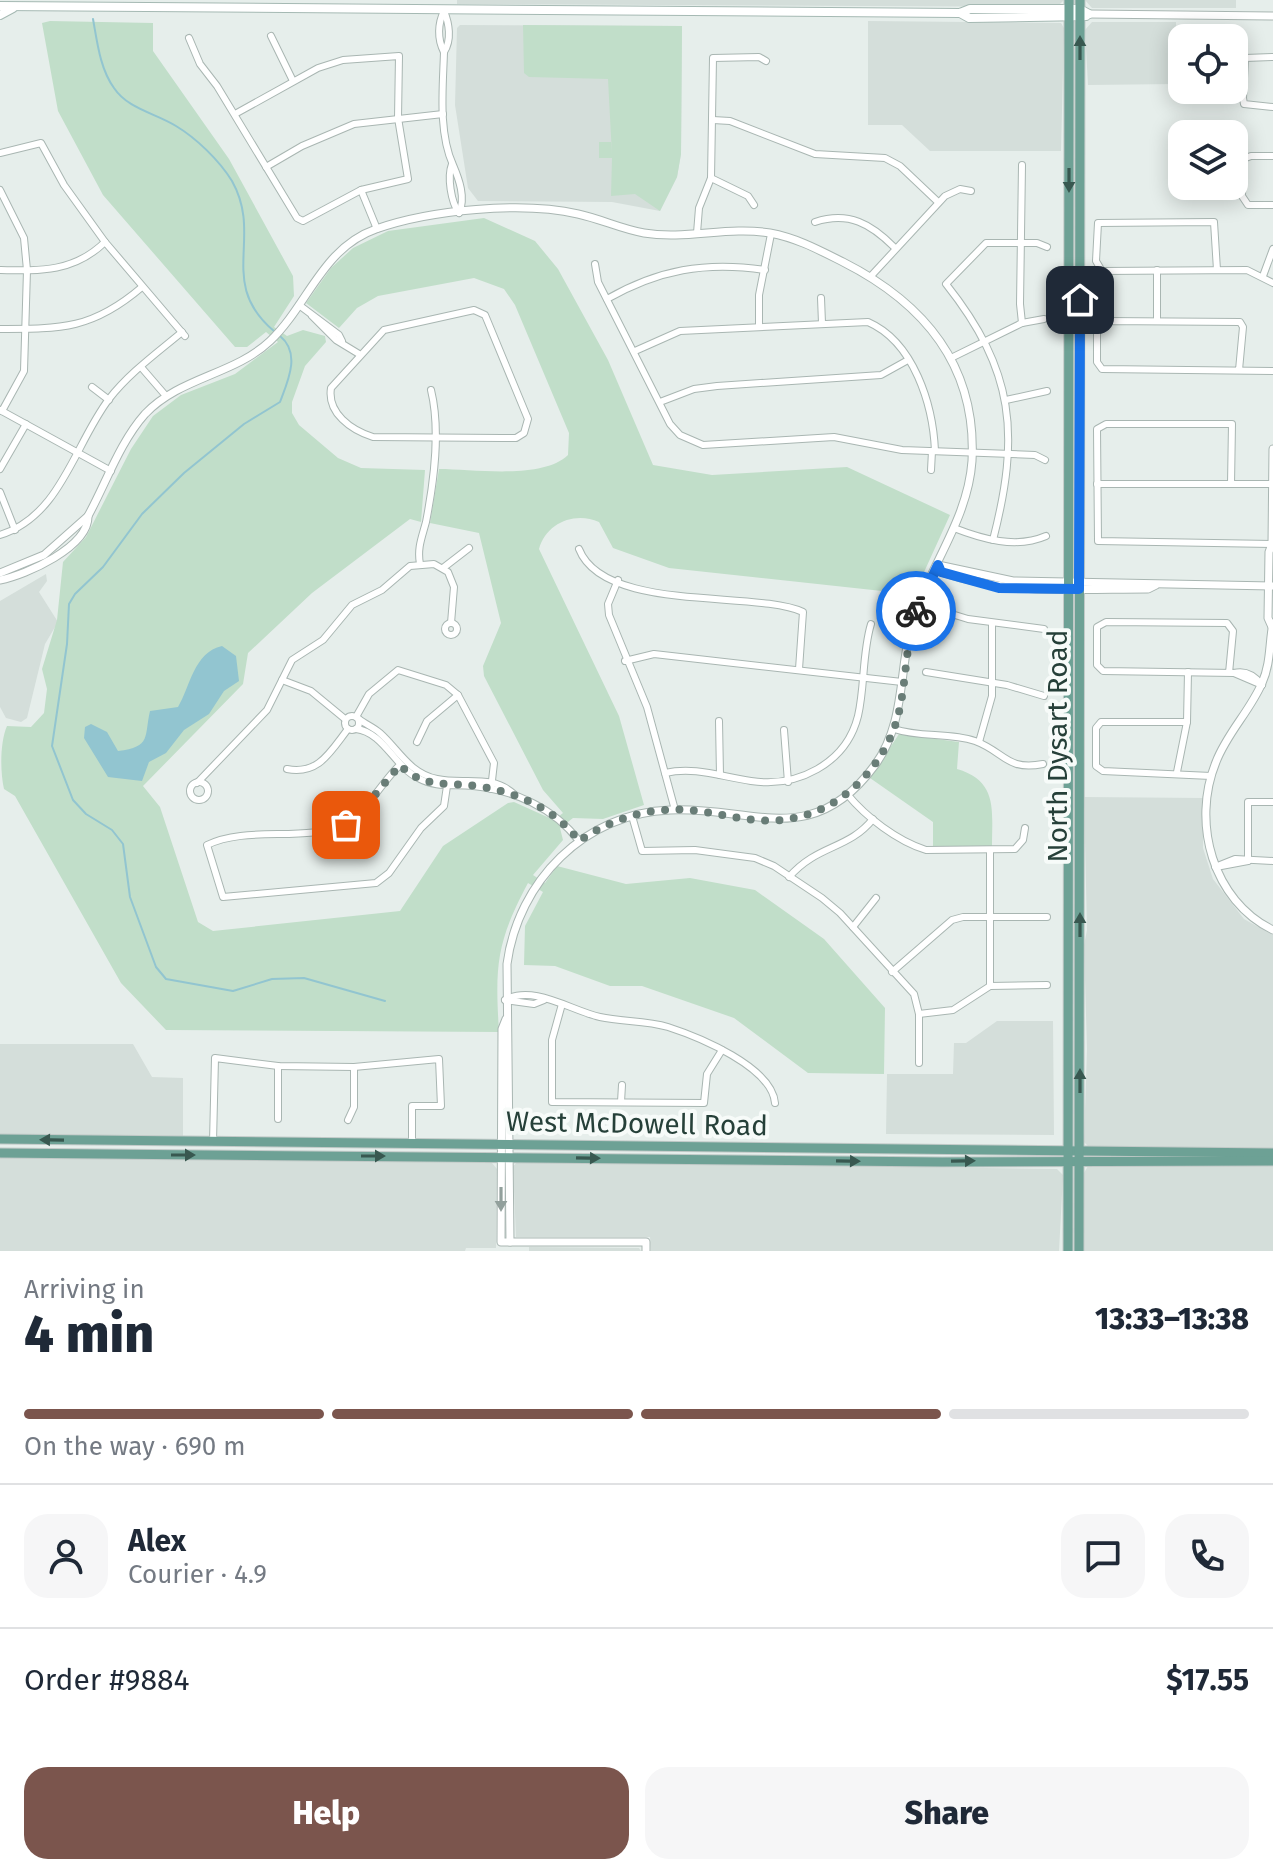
<!DOCTYPE html>
<meta charset="utf-8">
<style>
body{margin:0;font-family:"Fira Sans",sans-serif;background:#f6f6f7;color:#1f2937;height:100vh;display:flex;flex-direction:column;font-size:30px;white-space:nowrap}
*{box-sizing:border-box;margin:0}
p{font-size:26px;color:#747a83}
.icon{flex:none;width:44px;height:44px;fill:none;stroke:currentColor;stroke-width:2;stroke-linecap:round;stroke-linejoin:round}
.map{position:relative;height:1251px;overflow:hidden}
.sheet{display:flex;flex-direction:column;background:#fff;flex:1}
.sheet>*{flex:none}
.buttons{position:absolute;left:1168px;top:24px;display:grid;gap:16px}
.buttons a{display:grid;place-items:center;width:80px;height:80px;border-radius:16px;background:#fff;box-shadow:0 4px 20px #0003;font-size:40px}
.pin{position:absolute;display:grid;place-items:center;width:68px;height:68px;color:#fff;margin:-34px;border-radius:16px;box-shadow:0 4px 12px #0006}
.courier{position:absolute;display:grid;place-items:center;width:80px;height:80px;margin:-40px;border:6px solid #1a73e8;border-radius:50%;background:#fff;color:#222;box-shadow:0 2px 10px #0007}
.head em{font-style:normal;font-weight:800}
.head div{display:flex;flex-direction:column-reverse}
.head{display:flex;align-items:center;justify-content:space-between;height:136px;padding:0 24px}
h1{font-size:52px;font-weight:800;line-height:60px}
.bar{display:grid;grid-template-columns:repeat(4,1fr);gap:12px 8px;align-content:center;height:96px;padding:0 24px}
.bar i{height:10px;border-radius:6px;background:#e0e1e3}
.bar .selected{background:#7b554d}
.bar p{grid-column:span 4}
.line{display:flex;align-items:center;gap:20px;padding:0 24px;border-top:2px solid #e0e1e3}
.line div{flex:1}
.round{display:grid;place-items:center;flex:none;width:84px;height:84px;border-radius:24px;background:#f6f6f7}
.button{display:flex;gap:16px;margin-top:auto;padding:16px 24px}
.button a{flex:1;height:92px;border-radius:24px;background:#7b554d;color:#fff;font-size:32px;font-weight:800;line-height:92px;text-align:center}
.button a+a{background:#f6f6f7;color:#1f2937}
.map>svg:first-child{display:block}
.built{fill:#d4deda}
.green{fill:#c1dec9}
.water{fill:#92c5d0}
.lines{fill:none;stroke-linecap:round;stroke-linejoin:round}
.stream{stroke:#92c5d0;stroke-width:2}
.minor-casing{stroke:#a9b6b2;stroke-width:8}
.tertiary-casing{stroke:#a9b6b2;stroke-width:9}
.secondary-casing{stroke:#a5b9b3;stroke-width:10}
.primary-casing{stroke:#c2cac8;stroke-width:11}
.minor{stroke:#fff;stroke-width:6}
.tertiary{stroke:#fff;stroke-width:7}
.secondary{stroke:#fff;stroke-width:8}
.primary{stroke:#6da195;stroke-width:9}
.oneway{fill:#385850}
.oneway2{fill:#92a09c}
.done{stroke:#697d77;stroke-width:8;stroke-dasharray:0 14.4}
.route{stroke:#1a73e8;stroke-width:10}
.labels{text-anchor:middle;stroke-width:8;stroke-linejoin:round;paint-order:stroke}
.street-label{font-size:28px;fill:#264039;stroke:#f7fbf9}
</style>
<div class="map">
<svg width="1273" height="1251" viewBox="0 0 1273 1251">
<rect width="100%" height="100%" fill="#e6eeeb"/>
<g class="built">
<path d="M457,0H1064L1057,7L457,4Z"/>
<path d="M1085,0H1236V8H1092Z"/>
<path d="M868,21L1061,23L1064,28L1061,151H930L902,125H868Z"/>
<path d="M1092,22H1176V84L1088,85L1085,30Z"/>
<path d="M460,25L682,26L681,154L677,177L660,211L612,202L478,201L468,188L455,105L457,28Z"/>
<path d="M46,574L47,581L39,592L58,622L45,644L27,718L21,722L6,718L0,707V601Z"/>
<path d="M1084,797L1203,798V848L1213,879L1244,919L1273,935V1148H1090L1084,1142L1087,1049L1084,945L1087,930Z"/>
<path d="M997,1021H1053L1054,1135L886,1134L887,1074H953L954,1043H966Z"/>
<path d="M0,1044H133L152,1077L183,1078V1137L0,1134Z"/>
<path d="M0,1157L492,1163L497,1169L496,1248H466L465,1251H0Z"/>
<path d="M519,1161L1057,1169L1063,1175L1059,1251H651L650,1237H516L513,1166Z"/>
<path d="M1273,1165V1251H1083L1084,1173L1088,1166Z"/>
<path d="M529,1247L639,1248L641,1251H529Z"/>
</g>
<g class="green">
<path d="M50,21L153,23V51L229,159L293,276L294,296L274,327L287,336L303,330L325,336L326,342L305,366L292,402V413L299,425L338,458L361,468L425,470L421,522L410,519L312,593L248,653L243,684L143,786L160,807L198,922L213,931L400,911L443,846L508,803L514,802L554,820L563,813L543,790L484,676L483,666L501,623L479,533L430,523L439,469C474,469 542,480 568,455L569,433L515,305L504,289L474,278L378,296L357,308L339,328L306,303L331,268L353,248L388,231L484,218L535,241L558,269L608,360L653,465L712,475L847,467L950,515L910,603L882,591L669,568L613,548L599,522C575,511 546,523 539,549L619,716L644,805L603,819L573,818L560,828L563,840L533,875L545,883L557,866L626,884L690,878L755,890L824,939L885,1008L884,1074L808,1073L734,1018L642,986H610L555,966L524,965L525,926L543,892L528,883C496,943 495,966 499,1032L166,1030L121,983L15,796L4,789C0,771 0,742 7,726L31,727L44,713L47,689L42,669L57,620L63,562L86,537L131,449L153,416L181,395L235,374L278,342L266,332L247,347H235L103,195L58,111L42,23Z"/>
<path d="M523,25L682,26L681,154L677,177L660,211L635,194L611,196L612,158H599V142H611L612,155L608,79L529,77L524,73Z"/>
<path d="M899,734L959,742L957,769C998,781 992,810 992,846L933,848V822L870,778Z"/>
</g>
<path class="water" d="M222,646L236,656L239,681L224,691L209,714L184,730L166,753L149,762L142,781L108,777L84,738L85,727L91,724L107,732L118,751C152,747 144,736 150,711L178,707C190,687 194,652 222,646Z"/>
<g class="lines">
<g class="stream">
<path d="M93,19C97,41 100,69 114,88C128,109 155,113 176,126C196,138 219,160 232,181C264,238 216,283 275,332"/>
<path d="M280,336C301,353 288,381 280,402L244,424L184,473L142,514L103,567L75,594L69,604L67,644L52,746L73,800L86,814L112,830L123,844L130,897L156,967L166,979L233,991L272,979L304,978L385,1001"/>
</g>
<defs>
<g id="minor">
<path d="M444,11C438,23 437,39 444,52C443,87 438,132 453,165C459,179 466,198 459,213"/>
<path d="M271,36L293,81"/>
<path d="M189,38L200,64L217,86L297,218L303,221L361,190L408,179L398,118L399,56L343,60L318,68L235,114"/>
<path d="M444,52C452,40 449,23 444,11"/>
<path d="M1273,57L1245,58L1243,98L1244,104L1273,107"/>
<path d="M713,120L730,121L815,154L885,158L900,166L938,202"/>
<path d="M0,153L41,143L64,185L105,242L185,336"/>
<path d="M1273,156H1251L1243,159L1242,196L1248,205H1273"/>
<path d="M452,164C447,177 451,202 459,213"/>
<path d="M1022,165L1020,304L1022,323"/>
<path d="M266,167L302,146L354,124L443,114"/>
<path d="M711,178L748,196L754,205"/>
<path d="M0,190L24,238L27,270L24,371L2,411"/>
<path d="M361,190L377,229"/>
<path d="M815,222C849,211 871,224 894,247"/>
<path d="M697,233L699,208L711,178L713,58L759,57L766,61"/>
<path d="M595,264L598,282L670,424L680,435L703,445L834,437L902,450L1035,455L1045,460"/>
<path d="M0,270C41,271 74,272 105,242"/>
<path d="M1217,270L1214,222L1098,223L1096,261L1102,271L1247,270L1273,283"/>
<path d="M871,276L945,196L960,189L971,191"/>
<path d="M1263,276L1273,249"/>
<path d="M821,298L822,323"/>
<path d="M607,299C658,270 705,261 765,270"/>
<path d="M299,305L339,335L342,341"/>
<path d="M474,310L485,315L528,419L524,433L516,438H502L373,437C351,430 327,413 331,388L384,330Z"/>
<path d="M312,316L336,340L359,354"/>
<path d="M1157,320V270"/>
<path d="M759,326V295L771,234"/>
<path d="M0,329C62,329 93,329 142,287"/>
<path d="M635,351L680,331L868,322C914,342 933,405 935,451"/>
<path d="M951,358L1022,323L1044,319"/>
<path d="M141,367L166,396"/>
<path d="M1239,370L1243,327L1240,322L1104,321L1097,326V362L1102,369L1273,371"/>
<path d="M92,387L109,400"/>
<path d="M1006,400L1047,391"/>
<path d="M660,402L694,389L717,386L881,375L908,360"/>
<path d="M0,410L111,471"/>
<path d="M0,469L26,424"/>
<path d="M931,470L932,451"/>
<path d="M1097,484H1273"/>
<path d="M1231,484L1232,424H1106L1097,429L1098,541L1272,544"/>
<path d="M0,492L15,530"/>
<path d="M954,528C982,539 1016,549 1046,536"/>
<path d="M0,535C61,516 74,445 109,399C129,373 157,353 182,332"/>
<path d="M993,540C1020,435 1015,371 946,284L986,243H1037L1047,247"/>
<path d="M579,549C604,613 755,590 803,612L799,669"/>
<path d="M420,564C417,548 422,537 426,522C434,481 441,431 431,390"/>
<path d="M443,568L469,548"/>
<path d="M618,580L608,604L609,615L647,707L675,810"/>
<path d="M919,604L968,619L1044,629"/>
<circle cx="451" cy="629" r="6"/>
<path d="M625,661L654,654L902,682"/>
<path d="M926,672L1007,685L1044,696"/>
<path d="M1229,673L1233,631L1227,623L1106,622L1097,627V665L1103,671L1234,673C1246,670 1255,676 1262,685"/>
<path d="M1234,673L1262,685"/>
<path d="M282,680L311,691L345,719"/>
<circle cx="352" cy="723" r="7"/>
<path d="M356,717L369,694L398,670L446,685L458,695L494,763L491,789"/>
<path d="M359,719C365,724 373,727 380,733C399,750 409,773 437,779C464,785 492,773 515,795"/>
<path d="M719,721L720,775"/>
<path d="M1187,722H1101L1096,728V766L1103,771L1211,776"/>
<path d="M356,729C383,732 395,767 418,778C436,788 453,784 473,786C514,790 554,808 579,841"/>
<path d="M894,729C921,738 949,732 975,741C1005,752 1006,771 1043,764"/>
<path d="M784,730L788,782"/>
<path d="M417,742L427,721L458,695"/>
<path d="M979,742L992,696V623"/>
<path d="M400,765C383,780 363,817 346,824C305,843 248,825 207,845L223,897L376,883L389,873L421,828L444,806L447,786"/>
<path d="M287,769C319,775 330,752 348,729"/>
<path d="M1177,772L1187,722L1188,672"/>
<path d="M665,773C695,766 722,777 751,781C797,788 846,764 858,716C865,686 862,654 871,624"/>
<circle cx="199" cy="791" r="9"/>
<path d="M197,783L267,710L292,660L323,640L352,605L382,590L410,566L434,564L448,572L454,587L451,623"/>
<path d="M847,794C866,817 897,841 926,850L1015,849L1023,840L1025,828"/>
<path d="M632,816L642,851L695,850L755,858L774,866L822,898L840,913L914,994L919,1014V1063"/>
<path d="M990,851V986"/>
<path d="M1248,861V802H1273"/>
<path d="M1215,867L1235,859L1273,861"/>
<path d="M1216,867L1248,861"/>
<path d="M789,877C818,844 848,850 873,819"/>
<path d="M853,927L876,898"/>
<path d="M892,972L952,920L963,917H1047"/>
<path d="M505,1000C533,984 572,1011 600,1017C622,1022 646,1020 668,1027C699,1037 772,1067 775,1103"/>
<path d="M505,1000L534,1004L544,1000"/>
<path d="M562,1004L552,1040V1102L704,1103L707,1074L722,1050"/>
<path d="M919,1014L953,1010L990,986L1047,985"/>
<path d="M278,1066V1119"/>
<path d="M621,1102L622,1085"/>
<path d="M348,1120L354,1107V1067"/>
<path d="M213,1142L215,1058L278,1066L354,1067L439,1059L441,1106H412V1143"/>
</g>
<g id="tertiary">
<path d="M1089,14L1273,16"/>
<path d="M938,565L1013,581L1273,586"/>
<path d="M938,565L941,572C1008,595 1078,589 1148,589L1156,585"/>
<path d="M0,573L44,555L88,516"/>
<path d="M0,580C26,575 89,547 88,516C106,483 120,442 145,414C180,377 234,375 270,341C308,305 322,248 376,229C430,210 522,201 578,214C601,219 621,229 644,233C686,240 728,226 770,233C797,238 819,250 843,262C924,303 977,365 972,461C968,518 932,563 914,616C898,665 907,721 875,765C812,851 752,806 670,810C585,813 518,881 507,964L510,1242"/>
<path d="M1273,623C1269,643 1271,663 1262,683C1250,711 1227,733 1216,762C1191,823 1213,901 1273,930"/>
<path d="M1272,627L1268,618L1269,552L1272,544L1273,449"/>
<path d="M506,1019L502,1029L501,1242H646V1251"/>
</g>
<g id="secondary">
<path d="M0,6L960,13L970,9H1080L1089,14"/>
<path d="M960,13L969,18L1086,16"/>
<path d="M0,15L13,8"/>
</g>
<g id="primary">
<path d="M0,1139L1273,1153"/>
<path d="M0,1153L942,1162L1273,1161"/>
<path d="M1068,1251L1069,0"/>
<path d="M1079,1251L1080,0"/>
</g>
</defs>
<use href="#minor" class="minor-casing"/>
<use href="#tertiary" class="tertiary-casing"/>
<use href="#secondary" class="secondary-casing"/>
<use href="#primary" class="primary-casing"/>
<use href="#minor" class="minor"/>
<use href="#tertiary" class="tertiary"/>
<use href="#secondary" class="secondary"/>
<use href="#primary" class="primary"/>
</g>
<defs><path id="oneway-solid" d="M-6-.8H1V-3.2L6.5 0L1 3.2V.8H-6Z" transform="scale(2)"/></defs>
<g class="oneway">
<use href="#oneway-solid" transform="translate(1080 48) rotate(-90)"/>
<use href="#oneway-solid" transform="translate(1069 180) rotate(90)"/>
<use href="#oneway-solid" transform="translate(1080 925) rotate(-90)"/>
<use href="#oneway-solid" transform="translate(1080 1081) rotate(-90)"/>
<use href="#oneway-solid" transform="translate(52 1140) rotate(-179)"/>
<use href="#oneway-solid" transform="translate(183 1155)"/>
<use href="#oneway-solid" transform="translate(373 1156)"/>
<use href="#oneway-solid" transform="translate(588 1158) rotate(1)"/>
<use href="#oneway-solid" transform="translate(848 1161) rotate(1)"/>
<use href="#oneway-solid" transform="translate(963 1161) rotate(-1)"/>
</g>
<use class="oneway2" href="#oneway-solid" transform="translate(501 1199) rotate(90)"/>
<g class="lines">
<path class="done" d="M346,825L358,815L400,765C424,789 447,782 476,786C517,792 554,808 579,841C604,824 634,812 664,810C695,807 725,817 755,820C816,826 867,790 891,736C908,698 903,651 916,611"/>
<path class="route" d="M916,611L938,565L941,572L999,588L1079,589L1080,300"/>
</g>
<g class="labels">
<g class="street-label">
<text transform="translate(1057 746) rotate(-90)" y="10">North Dysart Road</text>
<text transform="translate(637 1123) rotate(1)" y="10">West McDowell Road</text>
</g>
</g>
</svg>
<div class="buttons">
<a><svg class="icon" aria-label="locate" viewBox="0 0 24 24"><circle cx="12" cy="12" r="6"/><path d="M12 2v4M12 18v4M2 12h4M18 12h4"/></svg></a>
<a><svg class="icon" aria-label="layers" viewBox="0 0 24 24"><path d="M12 4l9 5-9 5-9-5zM3 14l9 5 9-5"/></svg></a>
</div>
<div class="pin" style="left:346px;top:825px;background:#ea580c"><svg class="icon" aria-label="bag" viewBox="0 0 24 24"><path d="M5 8h14l-1 12H6zM9 8a3 3 0 0 1 6 0"/></svg></div>
<div class="pin" style="left:1080px;top:300px;background:#1f2937"><svg class="icon" aria-label="home" viewBox="0 0 24 24"><path d="M3 11l9-7 9 7M6 9v11h12V9"/></svg></div>
<div class="courier" style="left:916px;top:611px"><svg class="icon" aria-label="bike" viewBox="0 0 24 24"><circle cx="6" cy="16" r="4"/><circle cx="18" cy="16" r="4"/><path d="M6 16l4-8h5l3 8M10 8l3 8H6M13 5h3"/></svg></div>
</div>
<section class="sheet">
<div class="head"><div><h1>4 min</h1><p>Arriving in</p></div><em>13:33–13:38</em></div>
<div class="bar"><i class="selected"></i><i class="selected"></i><i class="selected"></i><i></i><p>On the way · 690 m</p></div>
<div class="line" style="height:144px"><a class="round"><svg class="icon" aria-label="person" viewBox="0 0 24 24"><circle cx="12" cy="8" r="4"/><path d="M4 21q1-7 8-7t8 7"/></svg></a><div><b>Alex</b><p>Courier · 4.9</p></div><a class="round"><svg class="icon" aria-label="chat" viewBox="0 0 24 24"><path d="M4 5h16v11H9l-5 4z"/></svg></a><a class="round"><svg class="icon" aria-label="phone" viewBox="0 0 24 24"><path d="M5 4h4l2 5-3 2q2 4 5 5l2-3 5 2v4C11 20 4 13 5 4z"/></svg></a></div>
<div class="line" style="height:104px"><div>Order #9884</div><b>$17.55</b></div>
<div class="button"><a>Help</a><a>Share</a></div>
</section>
